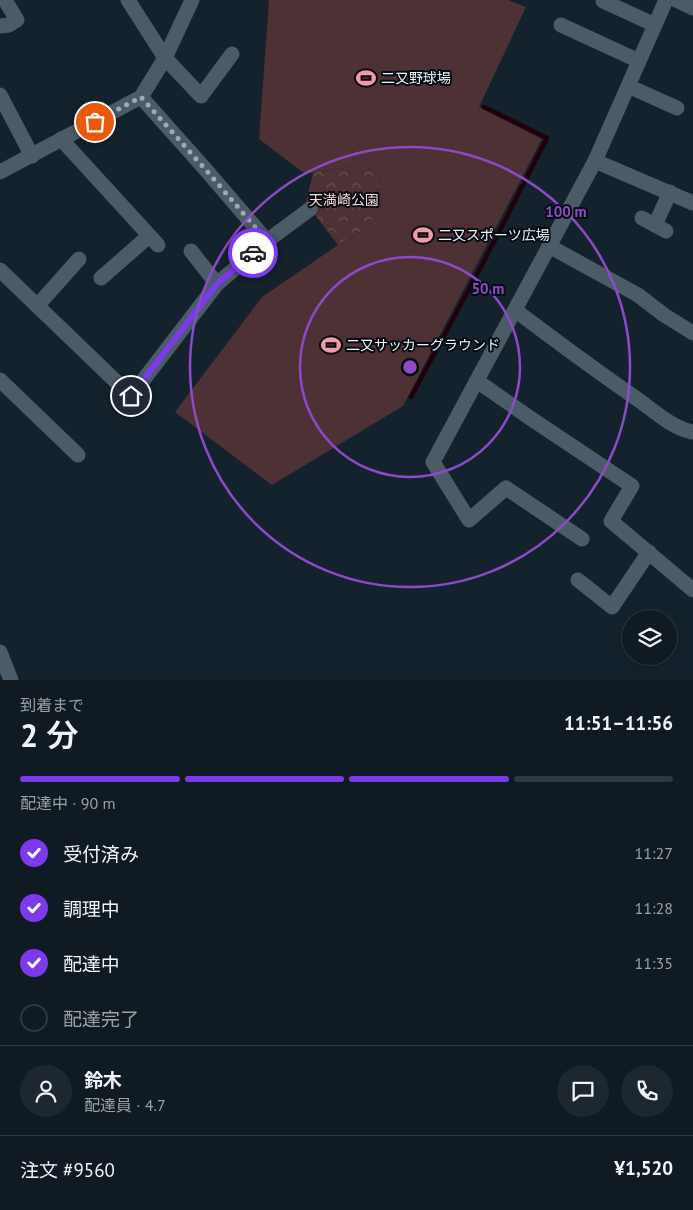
<!DOCTYPE html>
<html lang="ja">
<meta charset="utf-8">
<style>
body{margin:0;font-family:"PT Sans","Noto Sans JP",sans-serif;background:#1d272f;color:#f1f3f6;height:100vh;display:flex;flex-direction:column;font-size:19px;white-space:nowrap}
*{box-sizing:border-box;margin:0}
p{font-size:16px;color:#9ba1a5}
.icon{flex:none;width:28px;height:28px;fill:none;stroke:currentColor;stroke-width:2;stroke-linecap:round;stroke-linejoin:round}
.map{position:relative;height:680px;overflow:hidden}
.details{display:flex;flex-direction:column;background:#0f1a22;flex:1}
.details>*{flex:none}
.tools{position:absolute;left:622px;top:610px;display:grid;gap:10px}
.tools a{display:grid;place-items:center;width:55px;height:55px;border-radius:50%;background:#0f1a22;box-shadow:0 5px 20px #0002,0 0 0 1px #2f3840;font-size:25px}
.pin{position:absolute;display:grid;place-items:center;width:42px;height:42px;color:#fff;margin:-21px;border:2px solid #fff;border-radius:50%;box-shadow:0 1px 5px #0007}
.courier{position:absolute;display:grid;place-items:center;width:50px;height:50px;margin:-25px;border:4px solid #7c3aed;border-radius:50%;background:#fff;color:#222;box-shadow:0 1px 6px #0007}
.overview em{font-style:normal;font-weight:600}
.overview div{display:flex;flex-direction:column-reverse}
.overview{display:flex;align-items:center;justify-content:space-between;height:85px;padding:0 20px}
h1{font-size:32px;font-weight:600;line-height:38px}
.bar{display:grid;grid-template-columns:repeat(4,1fr);gap:8px 5px;align-content:center;height:60px;padding:0 20px}
.bar i{height:6px;border-radius:4px;background:#2f3840}
.bar .current{background:#7c3aed}
.bar p{grid-column:span 4}
.line{display:flex;align-items:center;gap:12px;padding:0 20px;border-top:1px solid #2f3840}
.line div{flex:1}
.round{display:grid;place-items:center;flex:none;width:52px;height:52px;border-radius:26px;background:#1d272f}
ol{padding:0 20px;list-style:none}
li{display:flex;align-items:center;gap:15px;height:55px}
li p{margin-inline-start:auto}
li .icon{padding:5px;border-radius:50%;background:#7c3aed;color:#fff;stroke-width:4}
li:last-child{color:#9ba1a5}
li i{width:28px;height:28px;border:2px solid #2f3840;border-radius:50%}
.map>svg:first-child{display:block}
.park{fill:url(#park-crowns)}
.garden{fill:#4e3135}
.lines{fill:none;stroke-linecap:round;stroke-linejoin:round}
.stream{stroke:#210007;stroke-width:4.5}
.street{stroke:#4b5c68;stroke-width:15}
.done{stroke:#a0aab3;stroke-width:5;stroke-dasharray:0 9}
.route{stroke:#7c3aed;stroke-width:6}
.ring{fill:none;stroke:#8c4ac8;stroke-width:2.5}
.labels{text-anchor:middle;stroke-width:4;stroke-linejoin:round;paint-order:stroke}
.poi-label{font-size:14px;fill:#ebf4fb;stroke:#060b10;text-anchor:start}
.park-label{font-size:14px;fill:#fbdade;stroke:#060b10}
.centre{fill:#8c4ac8;stroke:#060b10;stroke-width:2.5}
.ring-label{font-size:15px;text-anchor:middle;font-weight:bold;fill:#8c4ac8;stroke:#060b10;stroke-width:4;stroke-linejoin:round;paint-order:stroke}
</style>
<div class="map">
<svg width="693" height="680" viewBox="0 0 693 680">
<defs>
<pattern id="park-crowns" width="20" height="18" patternUnits="userSpaceOnUse" patternTransform="scale(1.25)"><rect width="20" height="18" fill="#4e3135"/><path d="M2 6a3 3 0 1 1 6 0M12 15a3 3 0 1 1 6 0" fill="none" stroke="#684f53"/></pattern>
</defs>
<rect width="100%" height="100%" fill="#14222d"/>
<path class="park" d="M363,165L380,176L371,225L338,245L306,203L313,173Z"/>
<path class="garden" d="M269,0H508L526,7L479,107L542,139L403,406L272,485L175,412L262,297L338,245L371,225L380,176L363,165L305,174L259,139Z"/>
<g class="lines">
<path class="stream" d="M411,397L481,267L547,138L484,107"/>
<g class="street">
<path d="M128,0L165,58L201,96L232,54"/>
<path d="M676,0L693,8"/>
<path d="M603,1L655,25"/>
<path d="M561,25L639,61"/>
<path d="M0,26L9,25L17,20L5,0"/>
<path d="M628,86L677,108"/>
<path d="M0,95L32,156"/>
<path d="M141,97L206,170L267,241"/>
<path d="M61,139L158,245"/>
<path d="M595,161L693,203"/>
<path d="M0,172L141,97L165,58L192,0"/>
<path d="M642,218L666,231"/>
<path d="M655,225L670,192"/>
<path d="M549,246L638,295L664,315L693,333"/>
<path d="M191,251L217,284"/>
<path d="M0,270L131,396L217,284L267,241L310,209"/>
<path d="M101,278L149,236"/>
<path d="M37,306L79,259"/>
<path d="M515,310C556,341 598,372 640,401C655,412 674,429 693,432"/>
<path d="M0,380L78,455"/>
<path d="M477,381L533,420L632,486L611,521L693,590"/>
<path d="M582,539L506,488L469,520L433,462L595,161L666,0"/>
<path d="M578,580L612,607L649,552"/>
<path d="M0,652L11,680"/>
</g>
</g>
<g class="lines">
<path class="done" d="M95,122L141,97L206,170L267,241L253,253"/>
<path class="route" d="M131,396L217,284L253,253"/>
</g>
<g class="ring">
<circle cx="410" cy="367" r="110"/>
<circle cx="410" cy="367" r="220"/>
</g>
<defs>
<symbol id="stadium-bare" viewBox="-9 -9 18 18"><path d="M0-5a6.5 5 0 1 0 0 10a6.5 5 0 1 0 0-10ZM-3.5-1.8h7v3.6h-7Z" fill="#f39aa9" stroke="#060b10" stroke-width="2.5" paint-order="stroke"/></symbol>
</defs>
<g fill-rule="evenodd">
<use href="#stadium-bare" x="352" y="64" width="28" height="28"/>
<use href="#stadium-bare" x="409" y="221" width="28" height="28"/>
<use href="#stadium-bare" x="317" y="331" width="28" height="28"/>
</g>
<g class="labels">
<g class="poi-label">
<text x="381" y="83">二又野球場</text>
<text x="438" y="240">二又スポーツ広場</text>
<text x="346" y="350">二又サッカーグラウンド</text>
</g>
<g class="park-label">
<text x="344" y="205">天満崎公園</text>
</g>
</g>
<circle cx="410" cy="367" r="8" class="centre"/>
<g class="ring-label">
<text x="566" y="217">100 m</text>
<text x="488" y="294">50 m</text>
</g>
</svg>
<div class="tools">
<a><svg class="icon" aria-label="layers" viewBox="0 0 24 24"><path d="M12 4l9 5-9 5-9-5zM3 14l9 5 9-5"/></svg></a>
</div>
<div class="pin" style="left:95px;top:122px;background:#ea580c"><svg class="icon" aria-label="bag" viewBox="0 0 24 24"><path d="M5 8h14l-1 12H6zM9 8a3 3 0 0 1 6 0"/></svg></div>
<div class="pin" style="left:131px;top:396px;background:#1f2937"><svg class="icon" aria-label="home" viewBox="0 0 24 24"><path d="M3 11l9-7 9 7M6 9v11h12V9"/></svg></div>
<div class="courier" style="left:253px;top:253px"><svg class="icon" aria-label="car" viewBox="0 0 24 24"><path d="M5 17H2v-5l4-1 3-4h7l3 4 3 1v5h-3M9 17h6M6 11h13"/><circle cx="7" cy="17" r="2"/><circle cx="17" cy="17" r="2"/></svg></div>
</div>
<section class="details">
<div class="overview"><div><h1>2 分</h1><p>到着まで</p></div><em>11:51–11:56</em></div>
<div class="bar"><i class="current"></i><i class="current"></i><i class="current"></i><i></i><p>配達中 · 90 m</p></div>
<ol>
<li><svg class="icon" aria-label="check" viewBox="0 0 24 24"><path d="M5 12l5 5 9-10"/></svg>受付済み<p>11:27</p></li>
<li><svg class="icon" aria-label="check" viewBox="0 0 24 24"><path d="M5 12l5 5 9-10"/></svg>調理中<p>11:28</p></li>
<li><svg class="icon" aria-label="check" viewBox="0 0 24 24"><path d="M5 12l5 5 9-10"/></svg>配達中<p>11:35</p></li>
<li><i></i>配達完了</li>
</ol>
<div class="line" style="height:90px"><a class="round"><svg class="icon" aria-label="person" viewBox="0 0 24 24"><circle cx="12" cy="8" r="4"/><path d="M4 21q1-7 8-7t8 7"/></svg></a><div><b>鈴木</b><p>配達員 · 4.7</p></div><a class="round"><svg class="icon" aria-label="chat" viewBox="0 0 24 24"><path d="M4 5h16v11H9l-5 4z"/></svg></a><a class="round"><svg class="icon" aria-label="phone" viewBox="0 0 24 24"><path d="M5 4h4l2 5-3 2q2 4 5 5l2-3 5 2v4C11 20 4 13 5 4z"/></svg></a></div>
<div class="line" style="height:65px"><div>注文 #9560</div><b>¥1,520</b></div>
</section>
